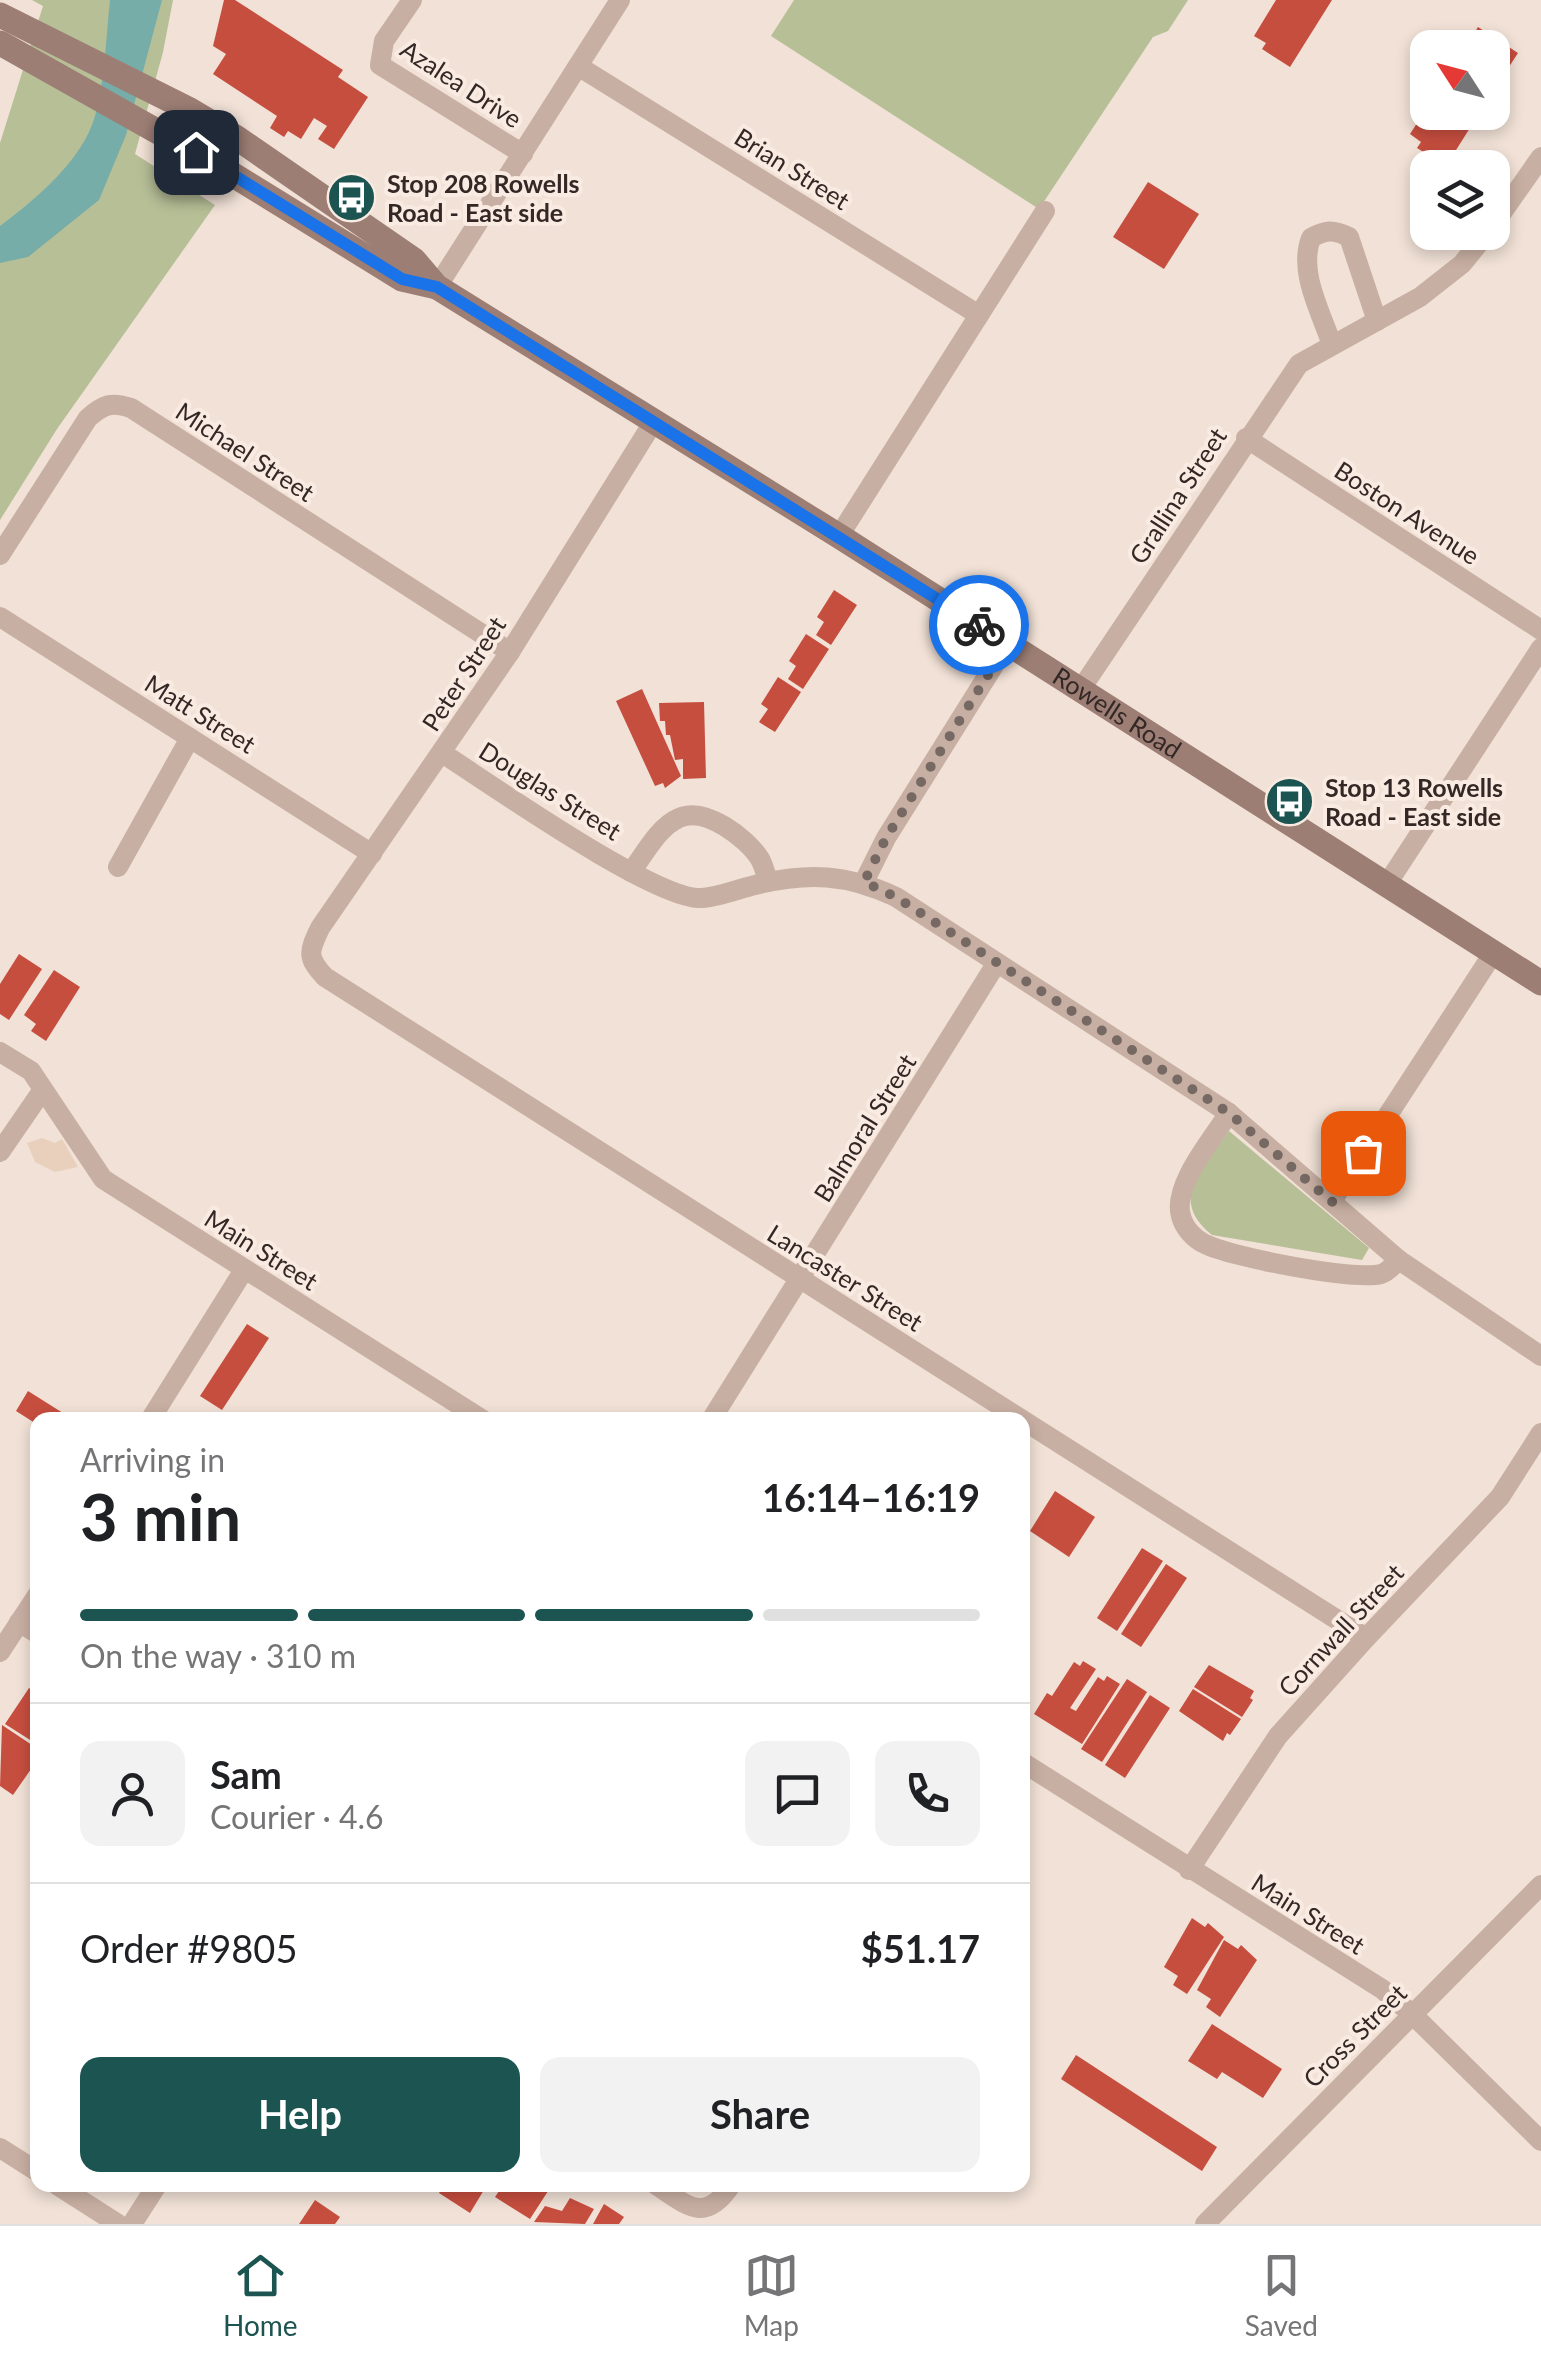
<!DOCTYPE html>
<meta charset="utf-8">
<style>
body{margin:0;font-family:Lato,sans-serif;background:#f2f2f2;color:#202124;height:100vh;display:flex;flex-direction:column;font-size:38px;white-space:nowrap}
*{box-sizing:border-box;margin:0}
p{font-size:32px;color:#757577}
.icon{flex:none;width:55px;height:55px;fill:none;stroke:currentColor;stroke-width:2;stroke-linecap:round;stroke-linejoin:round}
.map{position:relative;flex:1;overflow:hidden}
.panel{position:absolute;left:30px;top:1412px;width:1000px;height:780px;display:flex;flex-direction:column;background:#fff;border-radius:20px;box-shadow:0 5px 15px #0003}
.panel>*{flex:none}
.needle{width:65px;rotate:306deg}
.buttons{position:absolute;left:1410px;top:30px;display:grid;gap:20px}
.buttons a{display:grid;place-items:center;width:100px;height:100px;border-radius:20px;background:#fff;box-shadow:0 5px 15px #0003;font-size:50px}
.pin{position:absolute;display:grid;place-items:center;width:85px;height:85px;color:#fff;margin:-42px;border-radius:20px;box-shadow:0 5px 15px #0006}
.courier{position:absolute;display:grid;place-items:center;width:100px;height:100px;margin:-50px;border:8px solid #1a73e8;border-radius:50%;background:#fff;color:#222;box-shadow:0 2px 12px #0007}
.summary em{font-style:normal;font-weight:700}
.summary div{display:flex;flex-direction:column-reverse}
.summary{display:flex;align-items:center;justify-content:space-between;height:170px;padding:0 50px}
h1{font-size:65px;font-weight:700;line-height:75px}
.bar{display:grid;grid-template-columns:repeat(4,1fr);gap:15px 10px;align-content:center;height:120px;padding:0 50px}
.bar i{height:12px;border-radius:8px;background:#e0e0e0}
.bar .selected{background:#1b5450}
.bar p{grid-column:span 4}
.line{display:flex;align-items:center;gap:25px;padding:0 50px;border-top:2px solid #e0e0e0}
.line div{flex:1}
.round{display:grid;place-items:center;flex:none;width:105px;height:105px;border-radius:20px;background:#f2f2f2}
.cta{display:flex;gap:20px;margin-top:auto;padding:20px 50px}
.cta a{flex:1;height:115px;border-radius:20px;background:#1b5450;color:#fff;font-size:40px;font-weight:700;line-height:115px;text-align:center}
.cta a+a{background:#f2f2f2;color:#202124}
.tab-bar{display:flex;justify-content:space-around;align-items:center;height:140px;border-top:2px solid #e0e0e0;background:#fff;font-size:28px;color:#757577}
.tab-bar a{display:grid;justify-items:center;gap:5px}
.tab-bar .selected{color:#1b5450}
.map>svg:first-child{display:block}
.green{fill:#b7bf97}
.plaza{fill:#e9d0bd}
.water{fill:#76ada8}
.building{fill:#c64e3f}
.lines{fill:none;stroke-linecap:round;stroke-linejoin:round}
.street{stroke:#c8afa3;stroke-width:20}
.secondary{stroke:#9c7e74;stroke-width:25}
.done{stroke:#766963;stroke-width:10;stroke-dasharray:0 18}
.route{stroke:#1a73e8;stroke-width:12}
.labels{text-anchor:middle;stroke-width:8;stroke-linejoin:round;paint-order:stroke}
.street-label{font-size:25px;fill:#332825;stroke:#f9ebe2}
.poi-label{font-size:25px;font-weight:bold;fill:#332825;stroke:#f9ebe2;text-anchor:start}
</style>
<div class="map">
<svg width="1541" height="2224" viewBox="0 0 1541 2224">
<rect width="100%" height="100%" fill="#f1e1d6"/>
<g class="green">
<path d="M32,0H173L163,52L135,154L215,205L57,429L0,520V143L43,6Z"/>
<path d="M794,0H1188L1168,31L1153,37L1039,209L771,36Z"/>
<path d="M1229,1131L1369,1248L1362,1260L1212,1235C1167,1199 1203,1166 1229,1131Z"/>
</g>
<path class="plaza" d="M42,1138L55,1143L62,1139L78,1167L55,1172L35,1162L27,1143Z"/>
<path class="water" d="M110,0H162L126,135L99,200L28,257L0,263V226C35,200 83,160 95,116C105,79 106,38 110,0Z"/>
<g class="building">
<path d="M224,0H235L343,70L338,77L368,97L334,149L318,139L327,126L314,118L301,139L288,131L284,137L270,128L277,116L213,74L226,54L213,46Z"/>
<path d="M1276,0H1332L1290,67L1262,49L1266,43L1254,36Z"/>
<path d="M1478,27L1518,53L1492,93V48H1465Z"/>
<path d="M1428,106V112H1480L1446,166L1417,148L1421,142L1410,134Z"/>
<path d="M1148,182L1199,214L1164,269L1113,237Z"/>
<path d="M834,590L857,605L831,645L816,635L824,622L817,617Z"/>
<path d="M806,634L829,649L803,689L788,679L796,666L789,661Z"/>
<path d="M778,677L801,692L775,732L759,722L768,709L761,704Z"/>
<path d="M642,689L681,776L665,788L663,783L655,786L616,701Z"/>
<path d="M704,702L706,778L683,779V759L675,760L670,735H666L665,721H660L659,703Z"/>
<path d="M19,954L42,969L9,1020L0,1014V984Z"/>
<path d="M54,970L80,987L46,1041L31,1031L36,1024L24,1015Z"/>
<path d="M247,1324L269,1338L222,1410L200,1396Z"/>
<path d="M28,1391L74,1420H38V1425L16,1411Z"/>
<path d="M1055,1491L1095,1517L1069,1557L1030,1531Z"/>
<path d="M1142,1548L1163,1561L1117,1631L1097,1618Z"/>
<path d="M1166,1564L1187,1578L1141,1647L1121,1634Z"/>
<path d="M1083,1661L1096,1669L1070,1708L1076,1711L1098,1677L1104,1681L1107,1676L1120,1684L1082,1744L1034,1714L1047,1693L1052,1696L1074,1662L1080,1666Z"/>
<path d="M1209,1665L1254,1691L1250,1698L1253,1700L1242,1717L1194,1687Z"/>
<path d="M1127,1679L1147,1692L1102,1762L1081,1749Z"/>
<path d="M29,1688L38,1694V1745L5,1724Z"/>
<path d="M1193,1689L1241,1719L1230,1735L1227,1733L1223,1741L1179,1711Z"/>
<path d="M1150,1695L1170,1708L1125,1778L1105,1765Z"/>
<path d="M2,1725L38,1749V1759L13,1795L0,1786Z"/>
<path d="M1192,1918L1205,1927L1208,1923L1224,1937L1187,1994L1173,1985L1178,1976L1164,1967Z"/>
<path d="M1224,1940L1238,1949L1241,1945L1257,1960L1220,2017L1206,2007L1211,1999L1197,1990Z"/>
<path d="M1212,2024L1282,2069L1263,2098L1222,2072L1217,2079L1188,2061Z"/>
<path d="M1076,2055L1217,2147L1202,2171L1061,2079Z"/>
<path d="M444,2185H487L470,2213L439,2193Z"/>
<path d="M489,2185H552L530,2219L495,2197L499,2191Z"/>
<path d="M570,2198L594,2209L585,2224L534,2222L545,2206L562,2211Z"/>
<path d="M315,2200L340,2217L335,2224H299Z"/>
<path d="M604,2204L624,2217L619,2224H593Z"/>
</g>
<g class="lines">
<g class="street">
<path d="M412,0L384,41L380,65L523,154"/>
<path d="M578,66L979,315"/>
<path d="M1492,227L1541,157"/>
<path d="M437,287L620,0"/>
<path d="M1332,345C1321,312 1298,272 1311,238C1325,230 1333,229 1349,237L1377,321"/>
<path d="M654,421L510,652L320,928C309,951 306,957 325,977L1366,1638"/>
<path d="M1246,438L1541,630"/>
<path d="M839,536L1045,211"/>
<path d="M0,555L88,418C103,405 111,401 131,408L510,652"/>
<path d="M0,617L372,854"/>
<path d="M1081,689L1299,364L1420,297L1462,264L1488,232"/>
<path d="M442,753C489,783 656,901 702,898C719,897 738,889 755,885C808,872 847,874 896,897L1229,1113L1399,1260L1541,1356"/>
<path d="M118,867L190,738"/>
<path d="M631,872C644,855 658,827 679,818C705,806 747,838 760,859C764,866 766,875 768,882"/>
<path d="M864,882L886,838L1008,643"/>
<path d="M1387,884L1541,648"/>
<path d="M0,1052L31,1071L103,1179L483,1420"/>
<path d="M1229,1113C1213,1138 1172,1186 1181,1216C1184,1228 1194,1239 1205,1244C1231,1257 1354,1281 1381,1274C1388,1272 1393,1265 1399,1260"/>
<path d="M0,1152L42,1091"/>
<path d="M1332,1201L1494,952"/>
<path d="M150,1420L244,1270"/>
<path d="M711,1420L996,964"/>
<path d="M19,1622L38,1634"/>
<path d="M0,1652L38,1594"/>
<path d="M1022,1762L1382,1989L1412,2014L1541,2141"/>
<path d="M1189,1870L1278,1736L1366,1638L1500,1497L1541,1433"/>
<path d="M0,2148L38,2172"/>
<path d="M57,2185L118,2224"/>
<path d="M656,2185C688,2206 705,2224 731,2185"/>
<path d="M132,2224L157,2185"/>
<path d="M1205,2224L1541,1885"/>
</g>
<g class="secondary">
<path id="s1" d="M0,15L190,110L237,138L414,260L437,287L839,536L1541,983"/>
<path d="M0,43L217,165L402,279L437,287"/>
</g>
</g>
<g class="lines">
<path class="done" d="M979,625L1008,643L886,838L864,882L896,897L1229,1113L1332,1202L1363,1153"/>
<path class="route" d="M196,152L402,279L437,287L979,625"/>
</g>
<defs>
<symbol id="bus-disc" viewBox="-11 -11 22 22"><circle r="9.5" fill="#1b5450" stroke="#f9ebe2"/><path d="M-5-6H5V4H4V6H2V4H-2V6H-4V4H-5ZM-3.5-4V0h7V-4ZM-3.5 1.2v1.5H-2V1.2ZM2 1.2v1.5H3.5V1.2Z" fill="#fff"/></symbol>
</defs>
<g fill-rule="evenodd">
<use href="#bus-disc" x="324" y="170" width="55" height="55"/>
<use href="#bus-disc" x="1262" y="774" width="55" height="55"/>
</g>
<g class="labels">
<g class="street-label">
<text transform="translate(461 84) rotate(33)" y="9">Azalea Drive</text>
<text transform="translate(792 169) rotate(32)" y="9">Brian Street</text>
<text transform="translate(245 452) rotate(33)" y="9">Michael Street</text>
<text transform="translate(1178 496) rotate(-57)" y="9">Grallina Street</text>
<text transform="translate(1407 513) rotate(33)" y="9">Boston Avenue</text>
<text transform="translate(464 674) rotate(-57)" y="9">Peter Street</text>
<text dy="9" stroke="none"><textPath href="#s1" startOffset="1320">Rowells Road</textPath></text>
<text transform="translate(200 714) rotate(32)" y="9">Matt Street</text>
<text transform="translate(550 791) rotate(32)" y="9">Douglas Street</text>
<text transform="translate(865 1128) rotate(-58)" y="9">Balmoral Street</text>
<text transform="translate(261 1250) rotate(32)" y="9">Main Street</text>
<text transform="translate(845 1278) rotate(32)" y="9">Lancaster Street</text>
<text transform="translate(1341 1630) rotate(-47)" y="9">Cornwall Street</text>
<text transform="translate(1308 1914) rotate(32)" y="9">Main Street</text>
<text transform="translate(1355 2036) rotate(-45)" y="9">Cross Street</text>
</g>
<g class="poi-label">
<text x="387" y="193">Stop 208 Rowells<tspan x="387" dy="29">Road - East side</tspan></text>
<text x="1325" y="797">Stop 13 Rowells<tspan x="1325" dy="29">Road - East side</tspan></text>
</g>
</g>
</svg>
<div class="buttons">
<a><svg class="needle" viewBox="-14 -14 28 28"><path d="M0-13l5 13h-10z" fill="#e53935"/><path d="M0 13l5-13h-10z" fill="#757577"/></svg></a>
<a><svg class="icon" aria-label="layers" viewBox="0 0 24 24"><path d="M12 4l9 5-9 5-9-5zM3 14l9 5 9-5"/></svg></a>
</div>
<div class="pin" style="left:1363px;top:1153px;background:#ea580c"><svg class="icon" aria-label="bag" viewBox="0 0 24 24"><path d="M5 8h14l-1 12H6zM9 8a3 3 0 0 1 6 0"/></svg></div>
<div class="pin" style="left:196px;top:152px;background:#1f2937"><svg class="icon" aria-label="home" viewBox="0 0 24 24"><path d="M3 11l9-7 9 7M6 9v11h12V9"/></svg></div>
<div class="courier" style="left:979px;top:625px"><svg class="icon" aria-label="bike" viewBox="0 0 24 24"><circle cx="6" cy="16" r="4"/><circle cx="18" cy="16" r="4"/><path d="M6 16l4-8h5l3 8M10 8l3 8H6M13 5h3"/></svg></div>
<section class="panel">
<div class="summary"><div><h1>3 min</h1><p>Arriving in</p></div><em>16:14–16:19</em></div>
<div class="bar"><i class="selected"></i><i class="selected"></i><i class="selected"></i><i></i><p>On the way · 310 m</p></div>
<div class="line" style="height:180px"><a class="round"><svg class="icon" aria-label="person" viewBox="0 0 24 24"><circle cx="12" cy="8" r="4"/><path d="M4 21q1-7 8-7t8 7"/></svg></a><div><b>Sam</b><p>Courier · 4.6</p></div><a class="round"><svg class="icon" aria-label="chat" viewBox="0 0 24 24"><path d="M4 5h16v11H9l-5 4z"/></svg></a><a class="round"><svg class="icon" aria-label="phone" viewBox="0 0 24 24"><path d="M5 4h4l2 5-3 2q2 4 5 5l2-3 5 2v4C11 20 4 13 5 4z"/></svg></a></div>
<div class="line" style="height:130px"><div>Order #9805</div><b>$51.17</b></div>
<div class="cta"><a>Help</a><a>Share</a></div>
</section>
</div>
<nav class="tab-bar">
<a class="selected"><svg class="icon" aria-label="home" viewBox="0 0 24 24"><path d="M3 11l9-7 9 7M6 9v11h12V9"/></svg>Home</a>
<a><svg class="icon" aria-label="map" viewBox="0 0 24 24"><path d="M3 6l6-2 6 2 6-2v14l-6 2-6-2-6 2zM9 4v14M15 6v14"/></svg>Map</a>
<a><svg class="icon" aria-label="saved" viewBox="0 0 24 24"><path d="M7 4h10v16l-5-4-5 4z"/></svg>Saved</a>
</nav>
